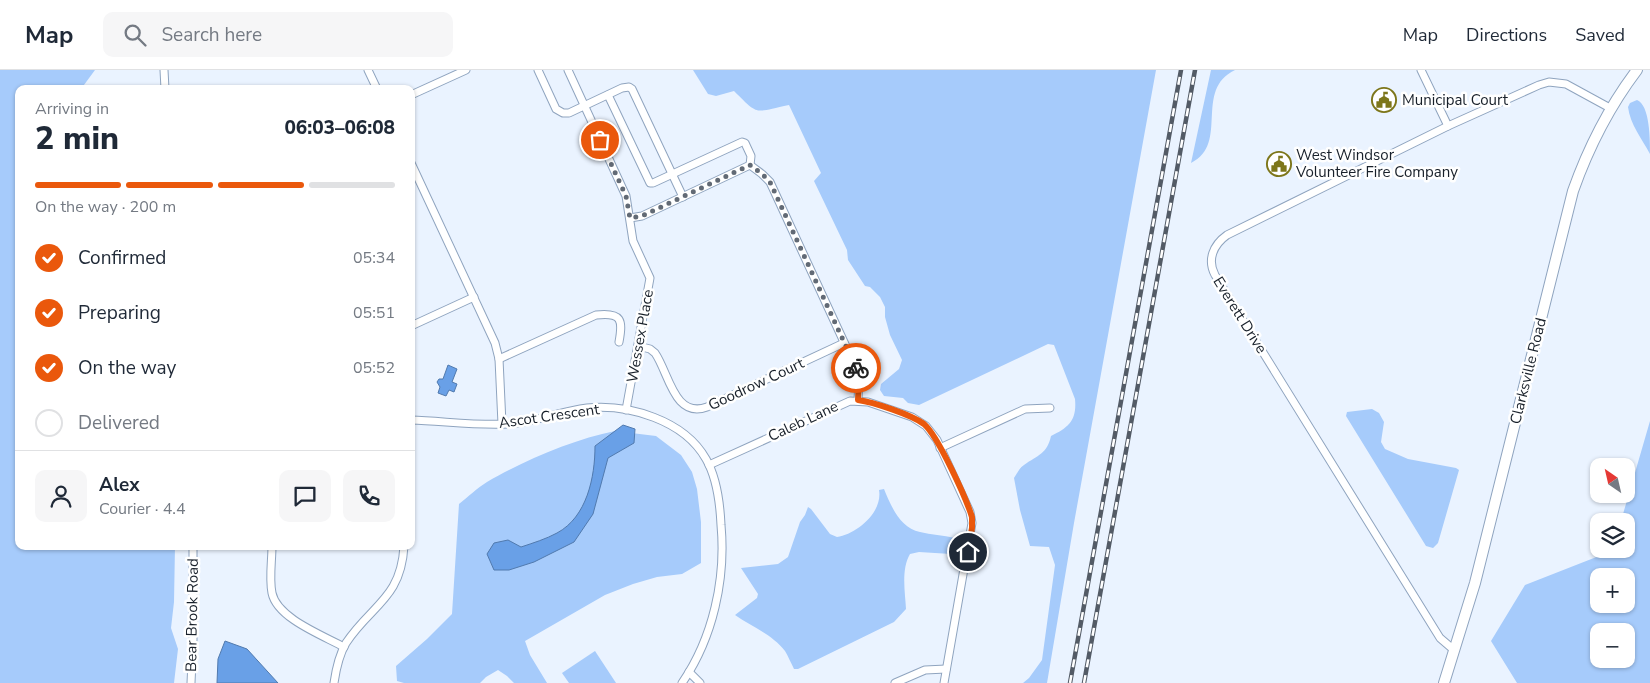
<!DOCTYPE html>
<meta charset="utf-8">
<style>
body{margin:0;font-family:"Nunito Sans",sans-serif;background:#f6f6f7;color:#1f2937;height:100vh;display:flex;flex-direction:column;font-size:19px;white-space:nowrap}
*{box-sizing:border-box;margin:0}
p{font-size:16px;color:#747a83}
.icon{flex:none;width:28px;height:28px;fill:none;stroke:currentColor;stroke-width:2;stroke-linecap:round;stroke-linejoin:round}
.map{position:relative;flex:1;overflow:hidden}
.panel{position:absolute;left:15px;top:15px;width:400px;height:465px;display:flex;flex-direction:column;background:#fff;border-radius:10px;box-shadow:0 1px 4px #0004}
.panel>*{flex:none}
.needle{width:32px;rotate:326deg}
.buttons{position:absolute;left:1590px;top:388px;display:grid;gap:10px}
.buttons a{display:grid;place-items:center;width:45px;height:45px;border-radius:10px;background:#fff;box-shadow:0 1px 4px #0004;font-size:25px}
.pin{position:absolute;display:grid;place-items:center;width:42px;height:42px;color:#fff;margin:-21px;border:2px solid #fff;border-radius:50%;box-shadow:0 1px 5px #0007}
.courier{position:absolute;display:grid;place-items:center;width:50px;height:50px;margin:-25px;border:4px solid #ea580c;border-radius:50%;background:#fff;color:#222;box-shadow:0 1px 6px #0007}
.head em{font-style:normal;font-weight:800}
.head div{display:flex;flex-direction:column-reverse}
.head{display:flex;align-items:center;justify-content:space-between;height:85px;padding:0 20px}
h1{font-size:32px;font-weight:800;line-height:38px}
.bar{display:grid;grid-template-columns:repeat(4,1fr);gap:8px 5px;align-content:center;height:60px;padding:0 20px}
.bar i{height:6px;border-radius:4px;background:#e0e1e3}
.bar .current{background:#ea580c}
.bar p{grid-column:span 4}
.line{display:flex;align-items:center;gap:12px;padding:0 20px;border-top:1px solid #e0e1e3}
.line div{flex:1}
.round{display:grid;place-items:center;flex:none;width:52px;height:52px;border-radius:10px;background:#f6f6f7}
ol{padding:0 20px;list-style:none}
li{display:flex;align-items:center;gap:15px;height:55px}
li p{margin-inline-start:auto}
li .icon{padding:5px;border-radius:50%;background:#ea580c;color:#fff;stroke-width:4}
li:last-child{color:#747a83}
li i{width:28px;height:28px;border:2px solid #e0e1e3;border-radius:50%}
header{display:flex;align-items:center;gap:30px;box-sizing:border-box;height:70px;padding:0 25px;background:#fff;border-bottom:1px solid #e0e1e3}
header strong{font-size:24px}
nav{display:flex;gap:28px;margin-inline-start:auto;font-size:18px}
.search{width:350px;height:45px;background:#f6f6f7;display:flex;align-items:center;gap:12px;box-sizing:border-box;padding:0 18px;border-radius:10px;color:#747a83;font-size:19px}
.map>svg:first-child{display:block}
.green{fill:#a6cbfb;fill-rule:evenodd}
.water{fill:#69a0e7;stroke:#517aae}
.lines{fill:none;stroke-linecap:round;stroke-linejoin:round}
.street-casing{stroke:#8fa4bf;stroke-width:9}
.secondary-casing{stroke:#8fa4bf;stroke-width:12}
.street{stroke:#fff;stroke-width:7}
.secondary{stroke:#fff;stroke-width:10}
.rail-casing{stroke:#535b66;stroke-width:4.5}
.rail{stroke:#fff;stroke-width:2.5;stroke-dasharray:8;stroke-linecap:butt}
.done{stroke:#626a75;stroke-width:5;stroke-dasharray:0 9}
.route{stroke:#ea580c;stroke-width:6}
.labels{text-anchor:middle;stroke-width:5;stroke-linejoin:round;paint-order:stroke}
.poi-label{font-size:15px;fill:#18202a;stroke:#fff;text-anchor:start}
.street-label{font-size:15px;fill:#18202a;stroke:#fff}
</style>
<header>
<strong>Map</strong>
<div class="search"><svg class="icon" aria-label="search" viewBox="0 0 24 24"><circle cx="10" cy="10" r="6"/><path d="M15 15l6 6"/></svg>Search here</div>
<nav><a>Map</a><a>Directions</a><a>Saved</a></nav>
</header>
<div class="map">
<svg width="1650" height="613" viewBox="0 0 1650 613">
<rect width="100%" height="100%" fill="#eaf3ff"/>
<g class="green">
<path d="M0,0H95L81,19H19V476H175L174,532L171,558L178,579L174,613H0Z"/>
<path d="M693,0H1156L1074,453L1047,613H1023L1029,608L1042,590L1055,495L1049,477L1030,476L1020,440L1014,408C1017,404 1019,398 1024,395C1038,385 1047,384 1051,366C1069,357 1077,350 1075,329L1054,275L1048,274L919,335L908,333L903,328L884,326L880,320L881,314L899,299L902,290L890,265L885,247V237L880,227L870,217L865,216L848,190L847,180L814,111L821,103L789,35C754,42 760,47 734,21L716,26L708,24Z"/>
<path d="M1211,0H1235C1193,20 1230,74 1191,93Z"/>
<path d="M1637,30C1650,35 1650,70 1650,84C1642,69 1630,54 1628,37L1630,33Z"/>
<path d="M1372,339L1379,343L1384,352L1381,372L1385,379L1408,389L1456,398L1459,400L1438,473L1433,478L1426,476L1346,346L1347,342Z"/>
<path d="M1650,351V613H1517L1491,571L1525,515L1599,486L1608,479H1626V451H1621ZM1599,506H1626V534H1599ZM1599,561H1626V589H1599Z"/>
<path d="M615,361L656,366L681,385L692,402L697,419L701,452V493L682,504L657,507L633,514L605,525L525,571L530,585L547,613H514L507,606L498,600L486,607L480,613H404L397,611L396,596L427,569L452,544L459,434C468,427 477,418 487,412C523,391 574,369 615,361Z"/>
<path d="M884,419C891,436 900,458 920,462C931,465 943,465 955,468C958,473 956,482 951,484L919,482L910,484C901,499 905,522 906,539L894,552L798,599H794C791,593 788,586 785,581C772,564 752,557 735,545L757,528L758,524L741,498L778,494L788,487L800,452L805,445L808,437L811,439L830,464L837,467C857,464 883,442 879,420Z"/>
<path d="M595,581L616,613H569L562,603Z"/>
</g>
<g class="water">
<path d="M448,295L457,299L452,312L457,314L454,322L449,320L446,326L438,323L440,317L437,312L439,309H443Z"/>
<path d="M623,355L635,359L634,373L608,388L593,444L574,472L534,492L509,500H494L487,484L494,473L508,470L521,477C533,473 546,469 557,463C587,447 595,407 595,376Z"/>
<path d="M225,571L247,579L278,613H217L218,589Z"/>
</g>
<g class="lines">
<defs>
<g id="street">
<path d="M164,0L165,19"/>
<path d="M368,0L377,19"/>
<path d="M538,0L556,39L563,43H569L622,18L629,17L632,19L683,127"/>
<path d="M568,0L626,126L633,171L650,208L626,340"/>
<path d="M1421,0L1448,56"/>
<path d="M411,25L466,0"/>
<path d="M608,25L650,113H653L742,72L745,73L751,86L750,95"/>
<path d="M411,93L495,273L499,289L502,354"/>
<path d="M630,148L642,146L750,95L762,104L770,112L856,298L859,309L858,330"/>
<path d="M411,256L474,227"/>
<path d="M638,276L650,279L655,283C669,303 674,349 707,337L844,273"/>
<path d="M499,289L596,245C622,242 623,250 619,272"/>
<path d="M411,350C443,351 477,356 509,354C536,352 561,341 587,338C629,334 684,350 706,389C717,408 720,433 721,455C726,509 713,568 682,613"/>
<path d="M940,378L1025,339L1050,338"/>
<path d="M709,395L850,331L868,332L912,347L926,356L937,370L970,442L972,453L944,613"/>
<path d="M272,476C272,491 269,508 272,523C277,548 322,565 344,577"/>
<path d="M1454,580L1440,568L1215,205C1207,190 1213,175 1227,165L1448,56L1539,15L1549,12L1566,14L1610,38"/>
<path d="M689,602L700,613"/>
<path d="M191,613L193,570V476"/>
<path d="M334,613C336,599 339,585 346,573C371,535 401,529 404,476"/>
<path d="M895,613L925,600L946,599"/>
</g>
<path id="secondary" d="M1444,613L1475,513L1573,121C1589,76 1609,37 1637,0"/>
</defs>
<use href="#street" class="street-casing"/>
<use href="#secondary" class="secondary-casing"/>
<use href="#street" class="street"/>
<use href="#secondary" class="secondary"/>
<defs>
<g id="rail">
<path d="M1070,613L1181,0"/>
<path d="M1084,613L1195,0"/>
</g>
</defs>
<use href="#rail" class="rail-casing"/>
<use href="#rail" class="rail"/>
</g>
<g class="lines">
<path class="done" d="M600,70L626,126L630,148L642,146L750,95L762,104L770,112L856,298"/>
<path class="route" d="M856,298L859,309L858,330C873,332 912,345 924,354C938,366 966,428 972,447V458L968,482"/>
</g>
<defs>
<symbol id="civic-ring" viewBox="-11 -11 22 22"><circle r="9.5" fill="#fff" stroke="#7d761a" stroke-width="1.5"/><path d="M-.6-6.5H3V-4.5H.6V-3L4-1V1h2V6H-6V1h2V-1L-.6-3ZM-1.2 2.5V6h2.4V2.5Z" fill="#7d761a"/></symbol>
</defs>
<g fill-rule="evenodd">
<use href="#civic-ring" x="1370" y="16" width="28" height="28"/>
<use href="#civic-ring" x="1265" y="80" width="28" height="28"/>
</g>
<g class="labels">
<g class="poi-label">
<text x="1402" y="35">Municipal Court</text>
<text x="1296" y="90">West Windsor<tspan x="1296" dy="17">Volunteer Fire Company</tspan></text>
</g>
<g class="street-label">
<text transform="translate(1240 245) rotate(58)" y="5">Everett Drive</text>
<text transform="translate(640 266) rotate(-80)" y="5">Wessex Place</text>
<text transform="translate(1528 301) rotate(-76)" y="5">Clarksville Road</text>
<text transform="translate(756 314) rotate(-25)" y="5">Goodrow Court</text>
<text transform="translate(549 346) rotate(-8)" y="5">Ascot Crescent</text>
<text transform="translate(803 351) rotate(-25)" y="5">Caleb Lane</text>
<text transform="translate(192 545) rotate(-89)" y="5">Bear Brook Road</text>
</g>
</g>
</svg>
<div class="buttons">
<a><svg class="needle" viewBox="-14 -14 28 28"><path d="M0-13l5 13h-10z" fill="#e53935"/><path d="M0 13l5-13h-10z" fill="#747a83"/></svg></a>
<a><svg class="icon" aria-label="layers" viewBox="0 0 24 24"><path d="M12 4l9 5-9 5-9-5zM3 14l9 5 9-5"/></svg></a>
<a>+</a>
<a>−</a>
</div>
<div class="pin" style="left:600px;top:70px;background:#ea580c"><svg class="icon" aria-label="bag" viewBox="0 0 24 24"><path d="M5 8h14l-1 12H6zM9 8a3 3 0 0 1 6 0"/></svg></div>
<div class="pin" style="left:968px;top:482px;background:#1f2937"><svg class="icon" aria-label="home" viewBox="0 0 24 24"><path d="M3 11l9-7 9 7M6 9v11h12V9"/></svg></div>
<div class="courier" style="left:856px;top:298px"><svg class="icon" aria-label="bike" viewBox="0 0 24 24"><circle cx="6" cy="16" r="4"/><circle cx="18" cy="16" r="4"/><path d="M6 16l4-8h5l3 8M10 8l3 8H6M13 5h3"/></svg></div>
<section class="panel">
<div class="head"><div><h1>2 min</h1><p>Arriving in</p></div><em>06:03–06:08</em></div>
<div class="bar"><i class="current"></i><i class="current"></i><i class="current"></i><i></i><p>On the way · 200 m</p></div>
<ol>
<li><svg class="icon" aria-label="check" viewBox="0 0 24 24"><path d="M5 12l5 5 9-10"/></svg>Confirmed<p>05:34</p></li>
<li><svg class="icon" aria-label="check" viewBox="0 0 24 24"><path d="M5 12l5 5 9-10"/></svg>Preparing<p>05:51</p></li>
<li><svg class="icon" aria-label="check" viewBox="0 0 24 24"><path d="M5 12l5 5 9-10"/></svg>On the way<p>05:52</p></li>
<li><i></i>Delivered</li>
</ol>
<div class="line" style="height:90px"><a class="round"><svg class="icon" aria-label="person" viewBox="0 0 24 24"><circle cx="12" cy="8" r="4"/><path d="M4 21q1-7 8-7t8 7"/></svg></a><div><b>Alex</b><p>Courier · 4.4</p></div><a class="round"><svg class="icon" aria-label="chat" viewBox="0 0 24 24"><path d="M4 5h16v11H9l-5 4z"/></svg></a><a class="round"><svg class="icon" aria-label="phone" viewBox="0 0 24 24"><path d="M5 4h4l2 5-3 2q2 4 5 5l2-3 5 2v4C11 20 4 13 5 4z"/></svg></a></div>
</section>
</div>
